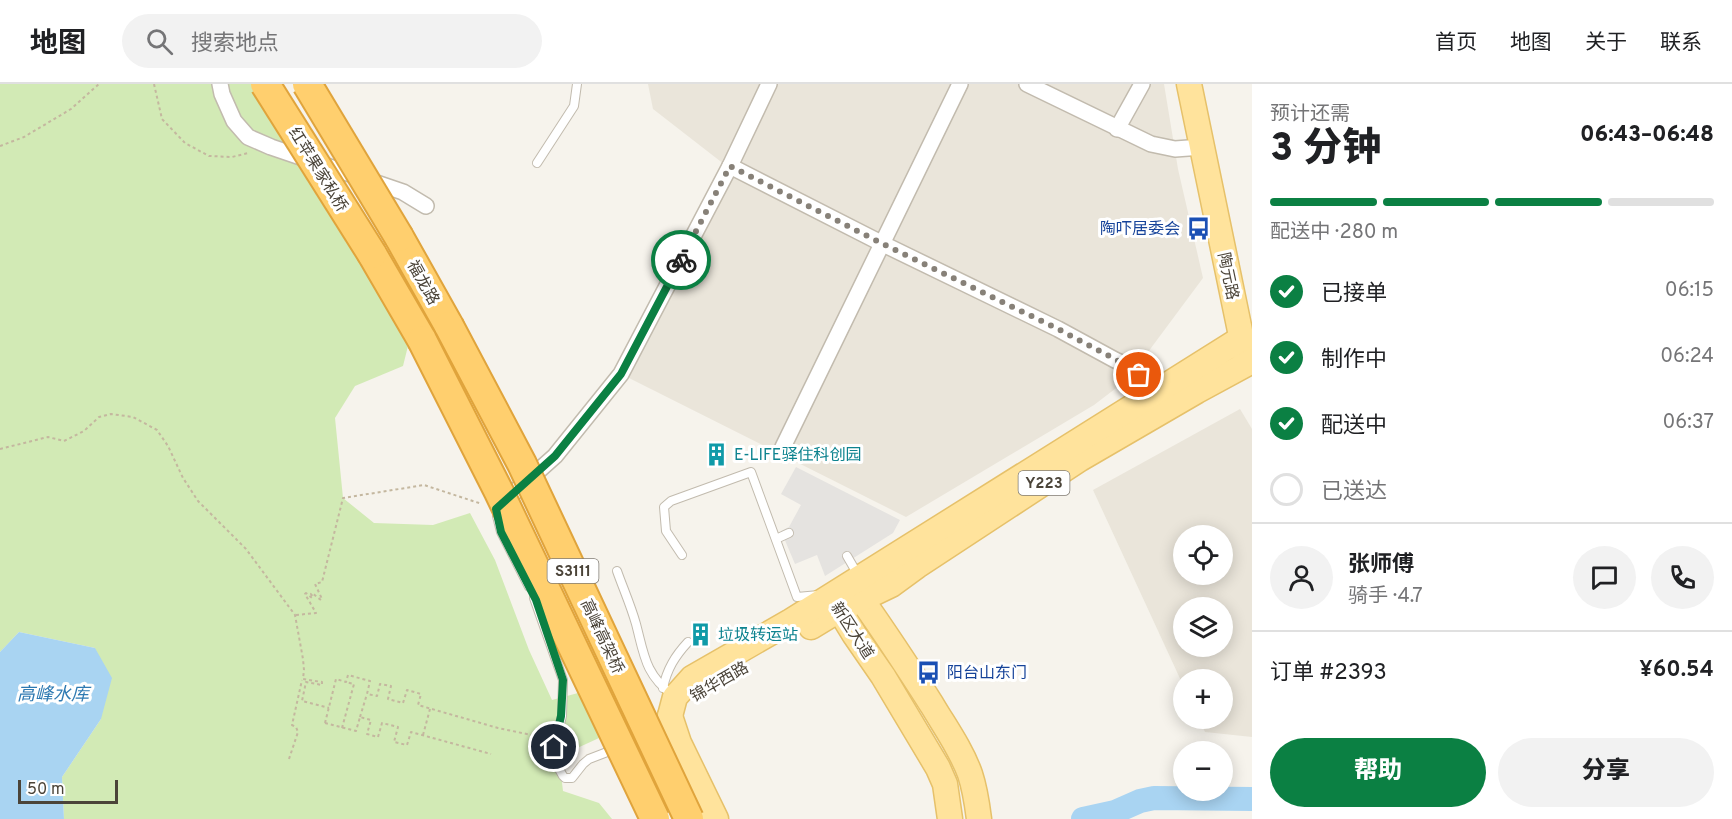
<!DOCTYPE html>
<html lang="zh">
<meta charset="utf-8">
<style>
body{margin:0;font-family:Overpass,"Noto Sans SC",sans-serif;background:#f2f2f2;color:#202124;height:100vh;display:flex;flex-direction:column;font-size:22px;white-space:nowrap}
*{box-sizing:border-box;margin:0}
p{font-size:20px;color:#757577}
.icon{flex:none;width:33px;height:33px;fill:none;stroke:currentColor;stroke-width:2;stroke-linecap:round;stroke-linejoin:round}
.map{position:relative;flex:1;overflow:hidden}
.side{display:flex;flex-direction:column;background:#fff;width:480px}
.side>*{flex:none}
.controls{position:absolute;left:1173px;top:441px;display:grid;gap:12px}
.controls a{display:grid;place-items:center;width:60px;height:60px;border-radius:50%;background:#fff;box-shadow:0 3px 15px #0003;font-size:30px}
.scale{position:absolute;left:18px;bottom:15px;width:100px;box-sizing:border-box;padding-left:6px;border:3px solid #4b4439;border-top:0;font-size:16px;line-height:21px;white-space:nowrap;color:#4b4439;-webkit-text-stroke:4px #fff;paint-order:stroke}
.pin{position:absolute;display:grid;place-items:center;width:51px;height:51px;color:#fff;margin:-26px;border:3px solid #fff;border-radius:50%;box-shadow:0 2px 6px #0007}
.courier{position:absolute;display:grid;place-items:center;width:60px;height:60px;margin:-30px;border:4px solid #0b8043;border-radius:50%;background:#fff;color:#222;box-shadow:0 2px 8px #0007}
.overview em{font-style:normal;font-weight:800}
.overview div{display:flex;flex-direction:column-reverse}
.overview{display:flex;align-items:center;justify-content:space-between;height:102px;padding:0 18px}
h1{font-size:39px;font-weight:800;line-height:45px}
.bar{display:grid;grid-template-columns:repeat(4,1fr);gap:9px 6px;align-content:center;height:72px;padding:0 18px}
.bar i{height:8px;border-radius:4px;background:#e0e0e0}
.bar .on{background:#0b8043}
.bar p{grid-column:span 4}
.line{display:flex;align-items:center;gap:15px;padding:0 18px;border-top:2px solid #e0e0e0}
.line div{flex:1}
.round{display:grid;place-items:center;flex:none;width:63px;height:63px;border-radius:32px;background:#f2f2f2}
ol{padding:0 18px;list-style:none}
li{display:flex;align-items:center;gap:18px;height:66px}
li p{margin-inline-start:auto}
li .icon{padding:6px;border-radius:50%;background:#0b8043;color:#fff;stroke-width:4}
li:last-child{color:#757577}
li i{width:33px;height:33px;border:3px solid #e0e0e0;border-radius:50%}
.action{display:flex;gap:12px;margin-top:auto;padding:12px 18px}
.action a{flex:1;height:69px;border-radius:36px;background:#0b8043;color:#fff;font-size:24px;font-weight:800;line-height:69px;text-align:center}
.action a+a{background:#f2f2f2;color:#202124}
header{display:flex;align-items:center;gap:36px;box-sizing:border-box;height:84px;padding:0 30px;background:#fff;border-bottom:2px solid #e0e0e0}
header strong{font-size:28px}
nav{display:flex;gap:33px;margin-inline-start:auto;font-size:21px}
.search{width:420px;height:54px;background:#f2f2f2;display:flex;align-items:center;gap:15px;box-sizing:border-box;padding:0 21px;border-radius:33px;color:#757577;font-size:22px}
main{display:flex;flex:1;min-height:0}
.map>svg:first-child{display:block}
.residential{fill:#eae5da;fill-rule:evenodd}
.green{fill:#d2eab5}
.parking{fill:#e5e3e0}
.water{fill:#a9d4f2}
.lines{fill:none;stroke-linecap:round;stroke-linejoin:round}
.river{stroke:#a9d4f2;stroke-width:24}
.lane-casing{stroke:#c2bbae;stroke-width:10}
.street-casing{stroke:#c2bbae;stroke-width:18}
.primary-casing{stroke:#e6c16a;stroke-width:27}
.highway-casing{stroke:#e0a43c;stroke-width:32}
.path{stroke:#c4b79f;stroke-width:2;stroke-dasharray:3 3;stroke-linecap:butt}
.lane{stroke:#fff;stroke-width:8}
.street{stroke:#fff;stroke-width:15}
.primary{stroke:#ffe39c;stroke-width:24}
.highway{stroke:#ffcf6e;stroke-width:28}
.highway-bridge-casing{stroke:#e0a43c;stroke-width:32;stroke-linecap:butt}
.highway-bridge{stroke:#ffcf6e;stroke-width:28}
.done{stroke:#878178;stroke-width:6;stroke-dasharray:0 10.8}
.route{stroke:#0b8043;stroke-width:8}
.labels{text-anchor:middle;stroke-width:6;stroke-linejoin:round;paint-order:stroke}
.shield{fill:#fff;stroke:#817c74;stroke-width:1.5}
.shield-label{font-size:15px;font-weight:bold;fill:#4b4439}
.street-label{font-size:16px;fill:#4b4439;stroke:#fff}
.transit-label{font-size:16px;fill:#164399;stroke:#fff;text-anchor:end}
.culture-label{font-size:16px;fill:#0d838f;stroke:#fff;text-anchor:start}
.water-label{font-size:18px;font-style:italic;fill:#2e7ab2;stroke:#fff}
</style>
<header>
<strong>地图</strong>
<div class="search"><svg class="icon" aria-label="search" viewBox="0 0 24 24"><circle cx="10" cy="10" r="6"/><path d="M15 15l6 6"/></svg>搜索地点</div>
<nav><a>首页</a><a>地图</a><a>关于</a><a>联系</a></nav>
</header>
<main>
<div class="map">
<svg width="1252" height="735" viewBox="0 0 1252 735">
<rect width="100%" height="100%" fill="#f6f3ec"/>
<g class="residential">
<path d="M648,0H1164L1178,85L1203,194L1128,295L1094,321L906,433L621,290L729,84L653,25Z"/>
<path d="M1240,325L1252,345V653L1205,648L1199,635L1222,634V596H1184L1183,601L1093,406ZM1184,452H1222V490H1184ZM1184,524H1222V562H1184Z"/>
</g>
<path class="green" d="M0,0H251L313,96L408,262L403,282L355,302L335,334L343,414L374,439L433,441L470,429L495,476L529,566L552,616L578,609L599,654L573,666L560,682L563,707L599,719L612,735H64L62,693L101,635L95,564L19,548L0,568Z"/>
<path class="parking" d="M796,383L900,436L893,449L825,492L817,471L795,480L781,447L789,443L801,421L781,410Z"/>
<path class="water" d="M19,548L95,564L112,594L101,635L62,693L64,735H0V568Z"/>
<g class="lines">
<path class="river" d="M1083,735L1115,728L1140,717L1154,714L1252,715"/>
<defs>
<g id="lane">
<path d="M537,79L574,22L577,0"/>
<path d="M497,432L501,448L529,503"/>
<path d="M776,455L789,449"/>
<path d="M682,471L666,447L664,423L671,417L751,388L797,513L819,511"/>
<path d="M847,472L858,491"/>
<path d="M617,487C623,504 631,522 636,540C644,570 645,591 673,611"/>
<path d="M534,514L563,596L562,632L554,663L553,674L563,692L565,694H572L583,680L589,675L615,665L643,650"/>
<path d="M663,604C667,585 675,572 688,558"/>
</g>
<g id="street">
<path d="M220,0L222,10L234,37L248,53L271,63L403,108L426,122"/>
<path d="M1027,0L1151,60L1175,65L1202,63"/>
<path d="M1117,45L1142,0"/>
<path d="M730,82L883,160L1058,245L1115,276L1128,282L1139,291L1154,310"/>
<path d="M783,363L960,0"/>
<path d="M500,421L555,372L621,290L730,82L769,0"/>
</g>
<g id="primary">
<path d="M1189,0L1245,271"/>
<path d="M832,514L854,550L883,592L938,684L945,700L950,735"/>
<path d="M848,514L862,516C886,550 909,585 932,621C945,643 961,665 970,690C975,705 977,719 979,735"/>
<path d="M811,543L839,526L891,501L917,482L1080,375L1197,307L1252,277"/>
<path d="M670,632L675,613L692,594L791,537L1242,254"/>
<path d="M670,632L679,659L716,735"/>
</g>
<g id="highway">
<path d="M399,153L449,242"/>
<path d="M372,170L422,256"/>
</g>
</defs>
<use href="#lane" class="lane-casing"/>
<use href="#street" class="street-casing"/>
<use href="#primary" class="primary-casing"/>
<use href="#highway" class="highway-casing"/>
<g class="path">
<path d="M154,0L162,35L185,59L209,72L232,73L248,69"/>
<path d="M0,62L24,53L71,25L99,0"/>
<path d="M0,365L48,353L64,357L84,347L99,333L111,330L133,333L157,346L168,362L183,394L198,417L246,465L295,531L303,575L304,586L303,595L322,598V601L306,598L302,617L329,624"/>
<path d="M296,531L316,529L305,510L306,509L312,514L313,513L311,510L312,509L321,516L322,515L315,500L322,498L343,414L424,401L482,420"/>
<path d="M360,633L367,610"/>
<path d="M325,639L336,595L346,598L348,591L370,597L367,610L377,612L380,600L391,602L388,615L403,619L407,606L421,610L418,621L498,644L546,654"/>
<path d="M325,639L356,647L360,633L371,636L367,650L378,653L382,639L398,643L394,658L407,661L411,648L491,670"/>
<path d="M342,644L354,600L346,598"/>
<path d="M423,651L430,625"/>
<path d="M289,675L298,648L296,643L292,641L302,596"/>
</g>
<use href="#lane" class="lane"/>
<use href="#street" class="street"/>
<use href="#primary" class="primary"/>
<use href="#highway" class="highway"/>
<defs>
<g id="highway-bridge">
<path d="M265,0L372,170"/>
<path d="M307,0L399,153"/>
<path d="M449,242L522,380L689,735"/>
<path d="M422,256L499,408L655,735"/>
</g>
</defs>
<use href="#highway-bridge" class="highway-bridge-casing"/>
<use href="#highway-bridge" class="highway-bridge"/>
</g>
<g class="lines">
<path class="done" d="M681,176L730,82L883,160L1058,245L1128,282L1139,291"/>
<path class="route" d="M554,663L561,632L563,596L536,516L501,448L496,425L555,372L621,290L681,176"/>
</g>
<defs>
<symbol id="bus-bare" viewBox="-9 -9 18 18"><path d="M-5-6H5V4H4V6H2V4H-2V6H-4V4H-5ZM-3.5-4V0h7V-4ZM-3.5 1.2v1.5H-2V1.2ZM2 1.2v1.5H3.5V1.2Z" fill="#1a4fb4" stroke="#fff" stroke-width="2.5" paint-order="stroke"/></symbol>
<symbol id="building-bare" viewBox="-9 -9 18 18"><path d="M-4-6H4V6H1V3H-1V6H-4ZM-2.5-4.3h1.7v1.8h-1.7ZM.8-4.3h1.7v1.8H.8ZM-2.5-1h1.7V.8h-1.7ZM.8-1h1.7V.8H.8Z" fill="#0f9aa8" stroke="#fff" stroke-width="2.5" paint-order="stroke"/></symbol>
</defs>
<g fill-rule="evenodd">
<use href="#bus-bare" x="1182" y="128" width="33" height="33"/>
<use href="#building-bare" x="700" y="354" width="33" height="33"/>
<use href="#building-bare" x="684" y="534" width="33" height="33"/>
<use href="#bus-bare" x="912" y="572" width="33" height="33"/>
</g>
<g class="labels">
<g class="shield">
<rect x="1018.5" y="387" width="51" height="24" rx="4.5"/>
<rect x="547.5" y="475" width="51" height="24" rx="4.5"/>
</g>
<g class="shield-label">
<text x="1044" y="404">Y223</text>
<text x="573" y="492">S3111</text>
</g>
<g class="street-label">
<text transform="translate(319 85) rotate(58)" y="6">红苹果家私桥</text>
<text transform="translate(1229 192) rotate(78)" y="6">陶元路</text>
<text transform="translate(424 198) rotate(61)" y="6">福龙路</text>
<text transform="translate(853 546) rotate(57)" y="6">新区大道</text>
<text transform="translate(603 552) rotate(65)" y="6">高峰高架桥</text>
<text transform="translate(719 597) rotate(-30)" y="6">锦华西路</text>
</g>
<g class="transit-label">
<text x="1180" y="150">陶吓居委会</text>
<text x="947" y="594" text-anchor="start">阳台山东门</text>
</g>
<g class="culture-label">
<text x="734" y="376">E-LIFE驿住科创园</text>
<text x="718" y="556">垃圾转运站</text>
</g>
<g class="water-label">
<text x="53" y="616">高峰水库</text>
</g>
</g>
</svg>
<div class="controls">
<a><svg class="icon" aria-label="locate" viewBox="0 0 24 24"><circle cx="12" cy="12" r="6"/><path d="M12 2v4M12 18v4M2 12h4M18 12h4"/></svg></a>
<a><svg class="icon" aria-label="layers" viewBox="0 0 24 24"><path d="M12 4l9 5-9 5-9-5zM3 14l9 5 9-5"/></svg></a>
<a>+</a>
<a>−</a>
</div>
<div class="scale">50 m</div>
<div class="pin" style="left:1139px;top:291px;background:#ea580c"><svg class="icon" aria-label="bag" viewBox="0 0 24 24"><path d="M5 8h14l-1 12H6zM9 8a3 3 0 0 1 6 0"/></svg></div>
<div class="pin" style="left:554px;top:663px;background:#1f2937"><svg class="icon" aria-label="home" viewBox="0 0 24 24"><path d="M3 11l9-7 9 7M6 9v11h12V9"/></svg></div>
<div class="courier" style="left:681px;top:176px"><svg class="icon" aria-label="bike" viewBox="0 0 24 24"><circle cx="6" cy="16" r="4"/><circle cx="18" cy="16" r="4"/><path d="M6 16l4-8h5l3 8M10 8l3 8H6M13 5h3"/></svg></div>
</div>
<section class="side">
<div class="overview"><div><h1>3 分钟</h1><p>预计还需</p></div><em>06:43–06:48</em></div>
<div class="bar"><i class="on"></i><i class="on"></i><i class="on"></i><i></i><p>配送中 · 280 m</p></div>
<ol>
<li><svg class="icon" aria-label="check" viewBox="0 0 24 24"><path d="M5 12l5 5 9-10"/></svg>已接单<p>06:15</p></li>
<li><svg class="icon" aria-label="check" viewBox="0 0 24 24"><path d="M5 12l5 5 9-10"/></svg>制作中<p>06:24</p></li>
<li><svg class="icon" aria-label="check" viewBox="0 0 24 24"><path d="M5 12l5 5 9-10"/></svg>配送中<p>06:37</p></li>
<li><i></i>已送达</li>
</ol>
<div class="line" style="height:108px"><a class="round"><svg class="icon" aria-label="person" viewBox="0 0 24 24"><circle cx="12" cy="8" r="4"/><path d="M4 21q1-7 8-7t8 7"/></svg></a><div><b>张师傅</b><p>骑手 · 4.7</p></div><a class="round"><svg class="icon" aria-label="chat" viewBox="0 0 24 24"><path d="M4 5h16v11H9l-5 4z"/></svg></a><a class="round"><svg class="icon" aria-label="phone" viewBox="0 0 24 24"><path d="M5 4h4l2 5-3 2q2 4 5 5l2-3 5 2v4C11 20 4 13 5 4z"/></svg></a></div>
<div class="line" style="height:78px"><div>订单 #2393</div><b>¥60.54</b></div>
<div class="action"><a>帮助</a><a>分享</a></div>
</section>
</main>
